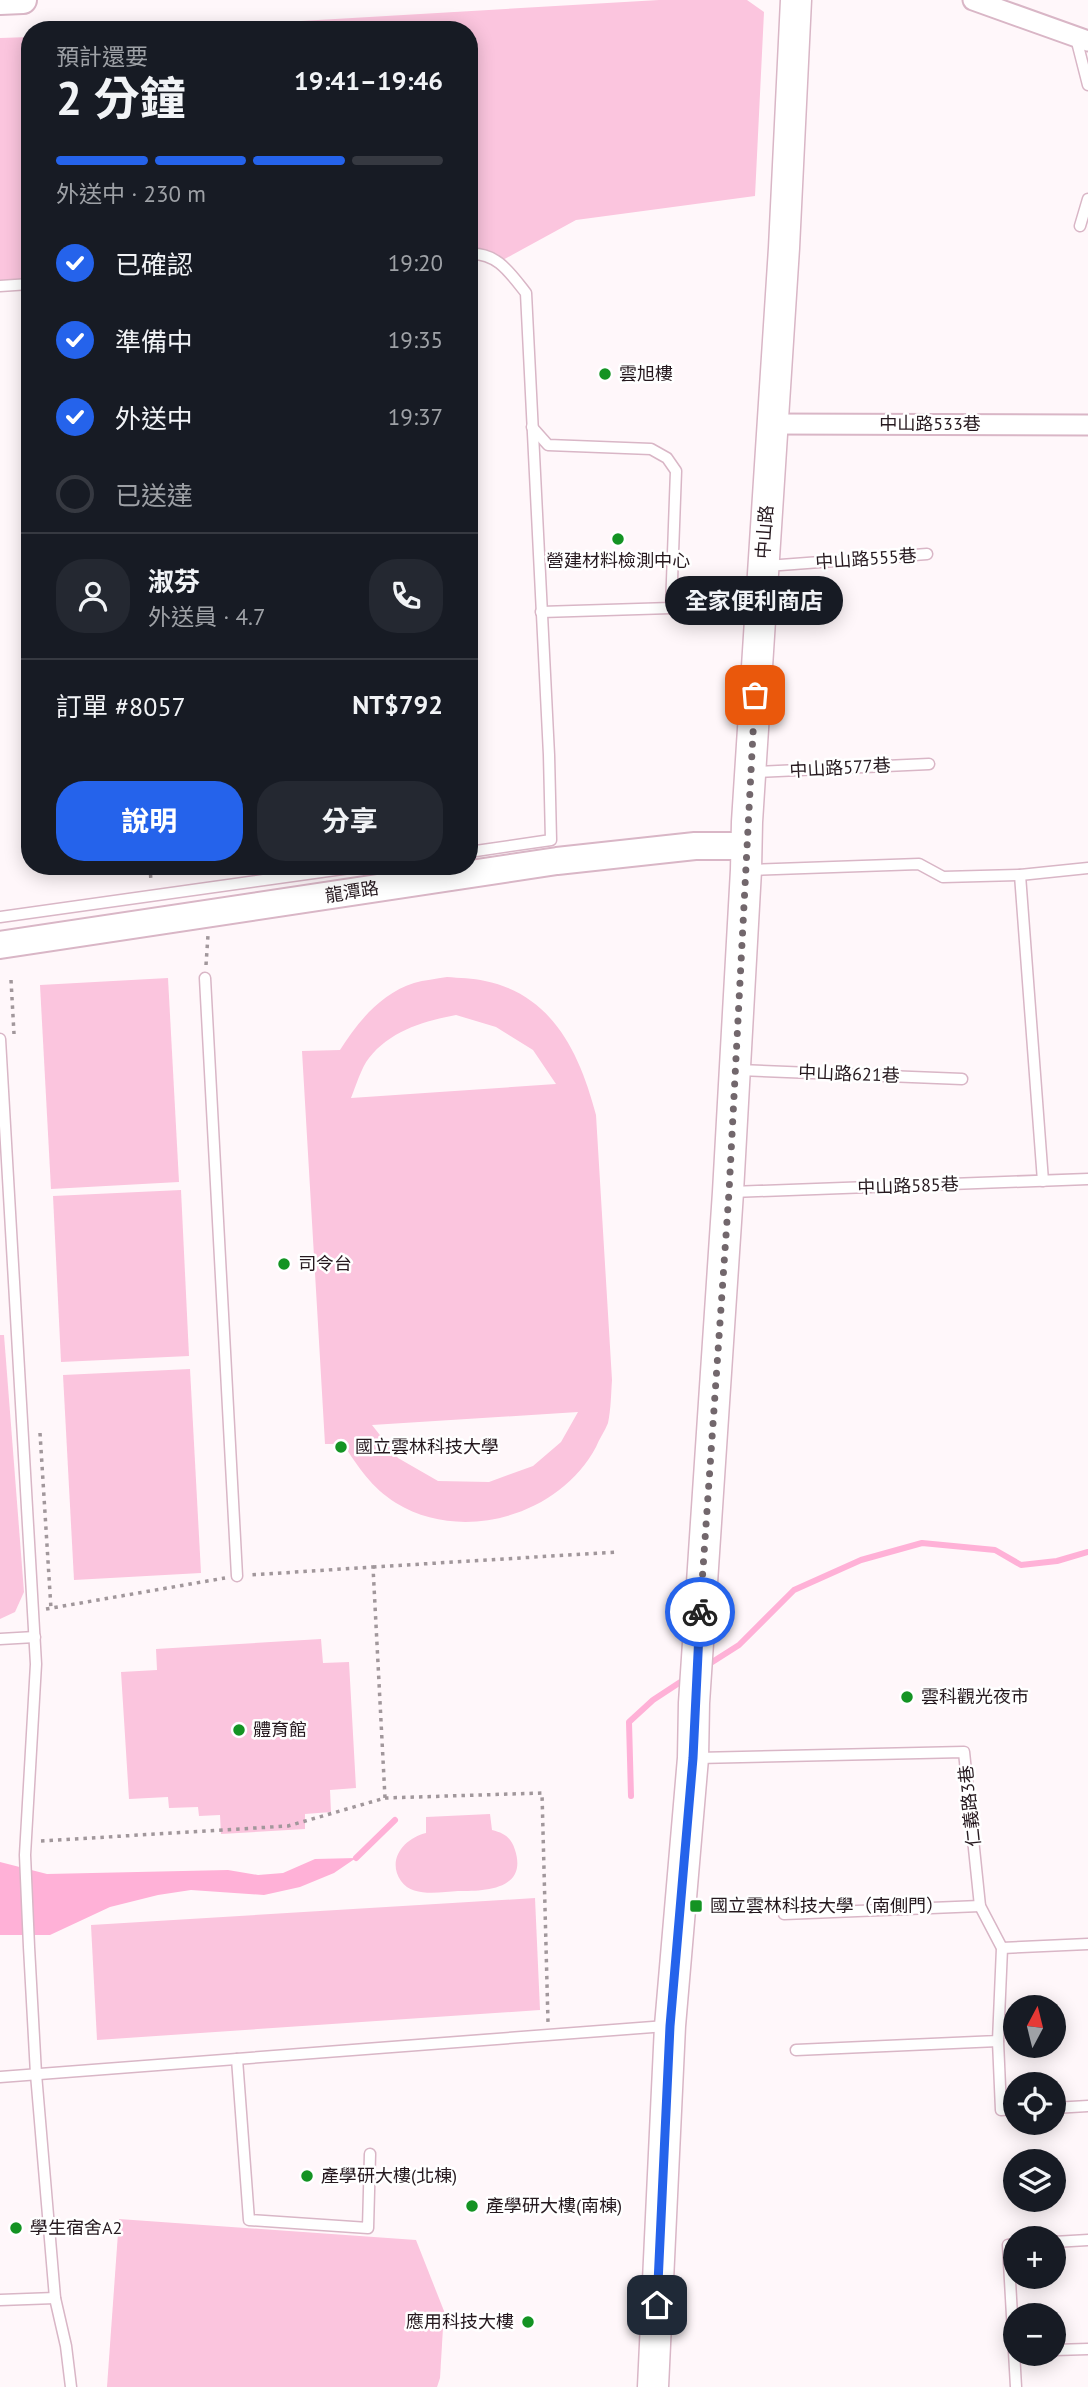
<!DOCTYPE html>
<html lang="zh-TW">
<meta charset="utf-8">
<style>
body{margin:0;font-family:"PT Sans","Noto Sans TC",sans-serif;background:#242831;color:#f1f3f6;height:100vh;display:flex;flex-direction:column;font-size:26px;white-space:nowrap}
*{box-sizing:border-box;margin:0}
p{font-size:23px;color:#9ea1a6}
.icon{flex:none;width:38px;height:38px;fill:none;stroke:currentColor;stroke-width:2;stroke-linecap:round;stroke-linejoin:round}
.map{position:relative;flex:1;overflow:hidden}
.details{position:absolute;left:21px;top:21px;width:457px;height:854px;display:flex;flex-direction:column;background:#171b24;border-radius:28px;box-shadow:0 4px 18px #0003}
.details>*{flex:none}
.needle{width:46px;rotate:7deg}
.buttons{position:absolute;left:1003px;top:1995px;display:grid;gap:14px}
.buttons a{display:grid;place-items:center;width:63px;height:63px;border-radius:50%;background:#171b24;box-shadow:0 4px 18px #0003;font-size:35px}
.pin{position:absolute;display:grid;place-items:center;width:60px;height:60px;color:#fff;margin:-30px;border-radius:14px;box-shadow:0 4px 10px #0006}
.courier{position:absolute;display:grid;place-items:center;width:70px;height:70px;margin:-35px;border:5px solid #2563eb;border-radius:50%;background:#fff;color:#222;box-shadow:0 2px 9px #0007}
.bubble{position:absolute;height:49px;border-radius:24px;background:#171b24;box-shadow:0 4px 18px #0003;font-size:23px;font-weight:700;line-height:49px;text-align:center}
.head em{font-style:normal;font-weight:700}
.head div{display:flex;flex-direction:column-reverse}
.head{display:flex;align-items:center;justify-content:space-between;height:119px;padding:0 35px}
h1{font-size:46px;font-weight:700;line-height:52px}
.bar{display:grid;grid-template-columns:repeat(4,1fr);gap:10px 7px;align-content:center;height:84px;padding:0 35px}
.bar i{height:9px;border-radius:5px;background:#363941}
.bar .current{background:#2563eb}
.bar p{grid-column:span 4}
.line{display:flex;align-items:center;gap:18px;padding:0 35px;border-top:2px solid #363941}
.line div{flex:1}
.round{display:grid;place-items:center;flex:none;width:74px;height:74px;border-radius:28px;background:#242831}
ol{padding:0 35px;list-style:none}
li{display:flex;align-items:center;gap:21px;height:77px}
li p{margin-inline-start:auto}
li .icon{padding:7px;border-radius:50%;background:#2563eb;color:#fff;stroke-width:4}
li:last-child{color:#9ea1a6}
li i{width:38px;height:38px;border:4px solid #363941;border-radius:50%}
.action{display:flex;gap:14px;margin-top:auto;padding:14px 35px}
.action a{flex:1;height:80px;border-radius:28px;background:#2563eb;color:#fff;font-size:28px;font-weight:700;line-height:80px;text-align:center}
.action a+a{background:#242831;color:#f1f3f6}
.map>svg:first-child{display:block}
.green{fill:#fbc5de;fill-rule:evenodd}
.water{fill:#ffb1d7}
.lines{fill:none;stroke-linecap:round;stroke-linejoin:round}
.stream{stroke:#ffb1d7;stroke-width:6}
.lane-casing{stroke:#d9b6c6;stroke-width:13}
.street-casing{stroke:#d9b6c6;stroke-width:23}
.secondary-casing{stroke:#d9b6c6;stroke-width:30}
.primary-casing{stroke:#d9b6c6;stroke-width:33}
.path{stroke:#a1979b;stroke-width:3.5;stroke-dasharray:3.5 5;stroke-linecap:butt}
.lane{stroke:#fff;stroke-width:10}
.street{stroke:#fff;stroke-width:19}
.secondary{stroke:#fff;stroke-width:26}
.primary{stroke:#fff;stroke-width:30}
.done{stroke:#72676c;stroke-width:7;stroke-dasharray:0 12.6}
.route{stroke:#2563eb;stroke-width:9}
.poi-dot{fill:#149323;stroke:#fff;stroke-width:2.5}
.labels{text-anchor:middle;stroke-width:5;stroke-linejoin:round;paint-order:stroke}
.poi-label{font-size:18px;fill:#26191f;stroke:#fff;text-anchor:start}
.street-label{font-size:18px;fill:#26191f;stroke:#fff}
</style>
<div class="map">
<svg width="1088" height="2387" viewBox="0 0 1088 2387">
<rect width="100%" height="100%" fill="#fff7fa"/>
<g class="green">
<path d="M659,0H747L764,12L755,196L576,220L501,261L469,254V30H148Z"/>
<path d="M30,37V283L0,285V38Z"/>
<path d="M447,977C459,978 473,978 485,981C553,995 580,1054 596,1115L612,1380C611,1394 611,1409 608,1423C605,1431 599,1439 596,1447C560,1515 463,1544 396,1503C371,1487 359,1468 343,1444H325L302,1051L340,1050C358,1022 380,994 414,983C424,980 436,979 447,977ZM456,1015L496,1027L533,1050L556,1084L351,1098C356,1086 361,1068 369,1058C390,1031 424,1021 456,1015ZM578,1412L561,1442L533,1466L489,1482L438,1481L398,1458L372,1425Z"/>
<path d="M168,978L179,1182L51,1189L40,985Z"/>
<path d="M181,1190L189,1356L61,1362L53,1196Z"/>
<path d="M0,1335H4L24,1592L15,1612L0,1619Z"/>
<path d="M190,1369L201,1573L74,1580L63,1375Z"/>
<path d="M321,1639L323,1663L349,1662L356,1788L330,1790L331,1812L305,1814V1829L221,1834L220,1815L199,1816L198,1807L169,1808L168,1797L129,1799L121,1672L157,1670L156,1649Z"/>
<path d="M490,1814L492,1830C504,1833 511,1837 515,1850C528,1890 484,1891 458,1891C441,1892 413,1898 401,1881C386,1859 405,1838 426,1833V1817Z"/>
<path d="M535,1898L540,2010L97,2040L91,1925Z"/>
<path d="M119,2219L416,2240L444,2311L440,2378L437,2387H107Z"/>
</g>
<path class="water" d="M356,1858L334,1873L300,1887L264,1895L191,1890L158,1895L110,1907L50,1935H0V1862L47,1874L228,1870L258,1875L283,1873L315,1859Z"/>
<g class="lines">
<g class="stream">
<path d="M706,1666L739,1645L794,1590L861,1560L922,1543L995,1550L1021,1565L1057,1561L1088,1552"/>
<path d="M631,1796L629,1722L653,1700L685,1679"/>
<path d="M356,1858L395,1820"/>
</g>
<defs>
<g id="lane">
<path d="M1076,38L1088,85"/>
<path d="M1080,226L1088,199"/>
<path d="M469,254C497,252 510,273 526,293L549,755L551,840L469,852"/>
<path d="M0,286L30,284"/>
<path d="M532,427L548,445L651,449L667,458L676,471L671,608L541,612"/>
<path d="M767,566L927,554"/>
<path d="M754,772L929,764"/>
<path d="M749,870L919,864L943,877L1020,875L1088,868"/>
<path d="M1020,875L1043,1181"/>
<path d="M0,917L364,866"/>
<path d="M205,978L237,1576"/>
<path d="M0,1039L36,1664L25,1855L29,1947L36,2074L55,2298L66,2346L71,2387"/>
<path d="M739,1070L962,1079"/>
<path d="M732,1192L1088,1179"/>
<path d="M0,1639L35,1637"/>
<path d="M697,1758L964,1752L980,1906L1002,1948L998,2041L796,2050"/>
<path d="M784,1914L980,1906"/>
<path d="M1002,1948L1088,1944"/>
<path d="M998,2041L1001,2110L1015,2109"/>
<path d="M237,2059L249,2220L368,2228L370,2154"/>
<path d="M0,2077L666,2026"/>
<path d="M1054,2108L1088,2106"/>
<path d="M1054,2242L1088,2240"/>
<path d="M1015,2244L1008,2245L1016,2387"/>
<path d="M0,2300L55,2298"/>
<path d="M1054,2350L1088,2349"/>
</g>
<g id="street">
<path d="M973,0L1088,41"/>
<path d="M772,424L1088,425"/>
</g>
<g id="secondary">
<path d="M0,1L23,0"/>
<path d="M0,945L557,861L695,846H746"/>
</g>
<path id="primary" d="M653,2387L670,2026L693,1758L694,1703L728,1192L746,870L747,822L784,248L796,0"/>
</defs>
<use href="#lane" class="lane-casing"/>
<use href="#street" class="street-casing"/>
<use href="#secondary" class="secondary-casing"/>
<use href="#primary" class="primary-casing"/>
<g class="path">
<path d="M150,866L151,882"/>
<path d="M206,965L208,935"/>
<path d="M11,980L14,1034"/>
<path d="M40,1433L51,1609"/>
<path d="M373,1567L617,1552"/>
<path d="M46,1609L225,1578"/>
<path d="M385,1798L542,1793L548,2022"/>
<path d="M41,1841L288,1826L385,1798L373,1567L250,1575"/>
</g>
<use href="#lane" class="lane"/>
<use href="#street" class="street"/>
<use href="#secondary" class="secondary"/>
<use href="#primary" class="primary"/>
</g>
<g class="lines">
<path class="done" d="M700,1612L729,1192L755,695"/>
<path class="route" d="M657,2305L670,2026L693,1758L700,1612"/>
</g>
<g class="poi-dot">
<circle cx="605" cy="374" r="7"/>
<circle cx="618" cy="539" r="7"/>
<circle cx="284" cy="1264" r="7"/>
<circle cx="341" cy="1447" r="7"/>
<circle cx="907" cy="1697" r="7"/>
<circle cx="239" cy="1730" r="7"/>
<rect x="689" y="1899" width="14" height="14" rx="3.5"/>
<circle cx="307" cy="2176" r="7"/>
<circle cx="472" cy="2206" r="7"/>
<circle cx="16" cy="2228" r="7"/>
<circle cx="528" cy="2322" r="7"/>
</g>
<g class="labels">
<g class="poi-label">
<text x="619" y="380">雲旭樓</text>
<text x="618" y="567" text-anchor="middle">營建材料檢測中心</text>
<text x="298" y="1270">司令台</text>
<text x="355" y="1453">國立雲林科技大學</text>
<text x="921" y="1703">雲科觀光夜市</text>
<text x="253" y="1736">體育館</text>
<text x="710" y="1912">國立雲林科技大學（南側門）</text>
<text x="321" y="2182">產學研大樓(北棟)</text>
<text x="486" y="2212">產學研大樓(南棟)</text>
<text x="30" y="2234">學生宿舍A2</text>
<text x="514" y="2328" text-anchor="end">應用科技大樓</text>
</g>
<g class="street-label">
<text x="930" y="430">中山路533巷</text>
<text transform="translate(765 532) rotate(-86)" y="6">中山路</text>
<text transform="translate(866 559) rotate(-4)" y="6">中山路555巷</text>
<text transform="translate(840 768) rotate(-3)" y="6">中山路577巷</text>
<text transform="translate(352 892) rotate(-9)" y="6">龍潭路</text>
<text transform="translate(849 1074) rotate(2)" y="6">中山路621巷</text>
<text transform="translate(908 1186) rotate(-2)" y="6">中山路585巷</text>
<text transform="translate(970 1806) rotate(-96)" y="6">仁義路3巷</text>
</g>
</g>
</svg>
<div class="buttons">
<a><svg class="needle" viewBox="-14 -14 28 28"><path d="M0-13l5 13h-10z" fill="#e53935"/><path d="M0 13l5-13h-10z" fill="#9ea1a6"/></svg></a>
<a><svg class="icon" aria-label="locate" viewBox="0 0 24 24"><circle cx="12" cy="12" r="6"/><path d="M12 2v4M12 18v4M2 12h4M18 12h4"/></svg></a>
<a><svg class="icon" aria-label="layers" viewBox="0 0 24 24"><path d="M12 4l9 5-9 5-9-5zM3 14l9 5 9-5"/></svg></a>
<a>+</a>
<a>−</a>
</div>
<div class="pin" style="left:755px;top:695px;background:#ea580c"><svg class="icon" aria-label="bag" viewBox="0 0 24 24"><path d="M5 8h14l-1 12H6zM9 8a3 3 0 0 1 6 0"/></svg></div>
<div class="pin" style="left:657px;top:2305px;background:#1f2937"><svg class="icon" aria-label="home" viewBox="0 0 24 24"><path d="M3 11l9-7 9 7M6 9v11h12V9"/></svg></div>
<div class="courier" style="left:700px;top:1612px"><svg class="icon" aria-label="bike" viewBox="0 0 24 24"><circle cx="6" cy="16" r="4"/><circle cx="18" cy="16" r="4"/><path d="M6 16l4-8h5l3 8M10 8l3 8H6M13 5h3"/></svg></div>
<div class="bubble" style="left:665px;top:576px;width:178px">全家便利商店</div>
<section class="details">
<div class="head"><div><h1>2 分鐘</h1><p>預計還要</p></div><em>19:41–19:46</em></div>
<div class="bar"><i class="current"></i><i class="current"></i><i class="current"></i><i></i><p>外送中 · 230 m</p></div>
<ol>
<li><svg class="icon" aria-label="check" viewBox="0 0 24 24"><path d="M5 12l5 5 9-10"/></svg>已確認<p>19:20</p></li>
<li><svg class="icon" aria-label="check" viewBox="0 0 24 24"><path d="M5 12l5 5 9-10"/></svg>準備中<p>19:35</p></li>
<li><svg class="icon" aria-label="check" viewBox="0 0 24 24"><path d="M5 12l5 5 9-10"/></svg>外送中<p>19:37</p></li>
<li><i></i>已送達</li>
</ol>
<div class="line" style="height:126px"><a class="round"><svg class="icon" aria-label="person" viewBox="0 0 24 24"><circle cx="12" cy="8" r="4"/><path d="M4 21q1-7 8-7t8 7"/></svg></a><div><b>淑芬</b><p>外送員 · 4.7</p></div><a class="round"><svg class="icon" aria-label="phone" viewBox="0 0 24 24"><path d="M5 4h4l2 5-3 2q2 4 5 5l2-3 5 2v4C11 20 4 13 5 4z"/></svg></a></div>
<div class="line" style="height:91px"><div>訂單 #8057</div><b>NT$792</b></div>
<div class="action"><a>說明</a><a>分享</a></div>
</section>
</div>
